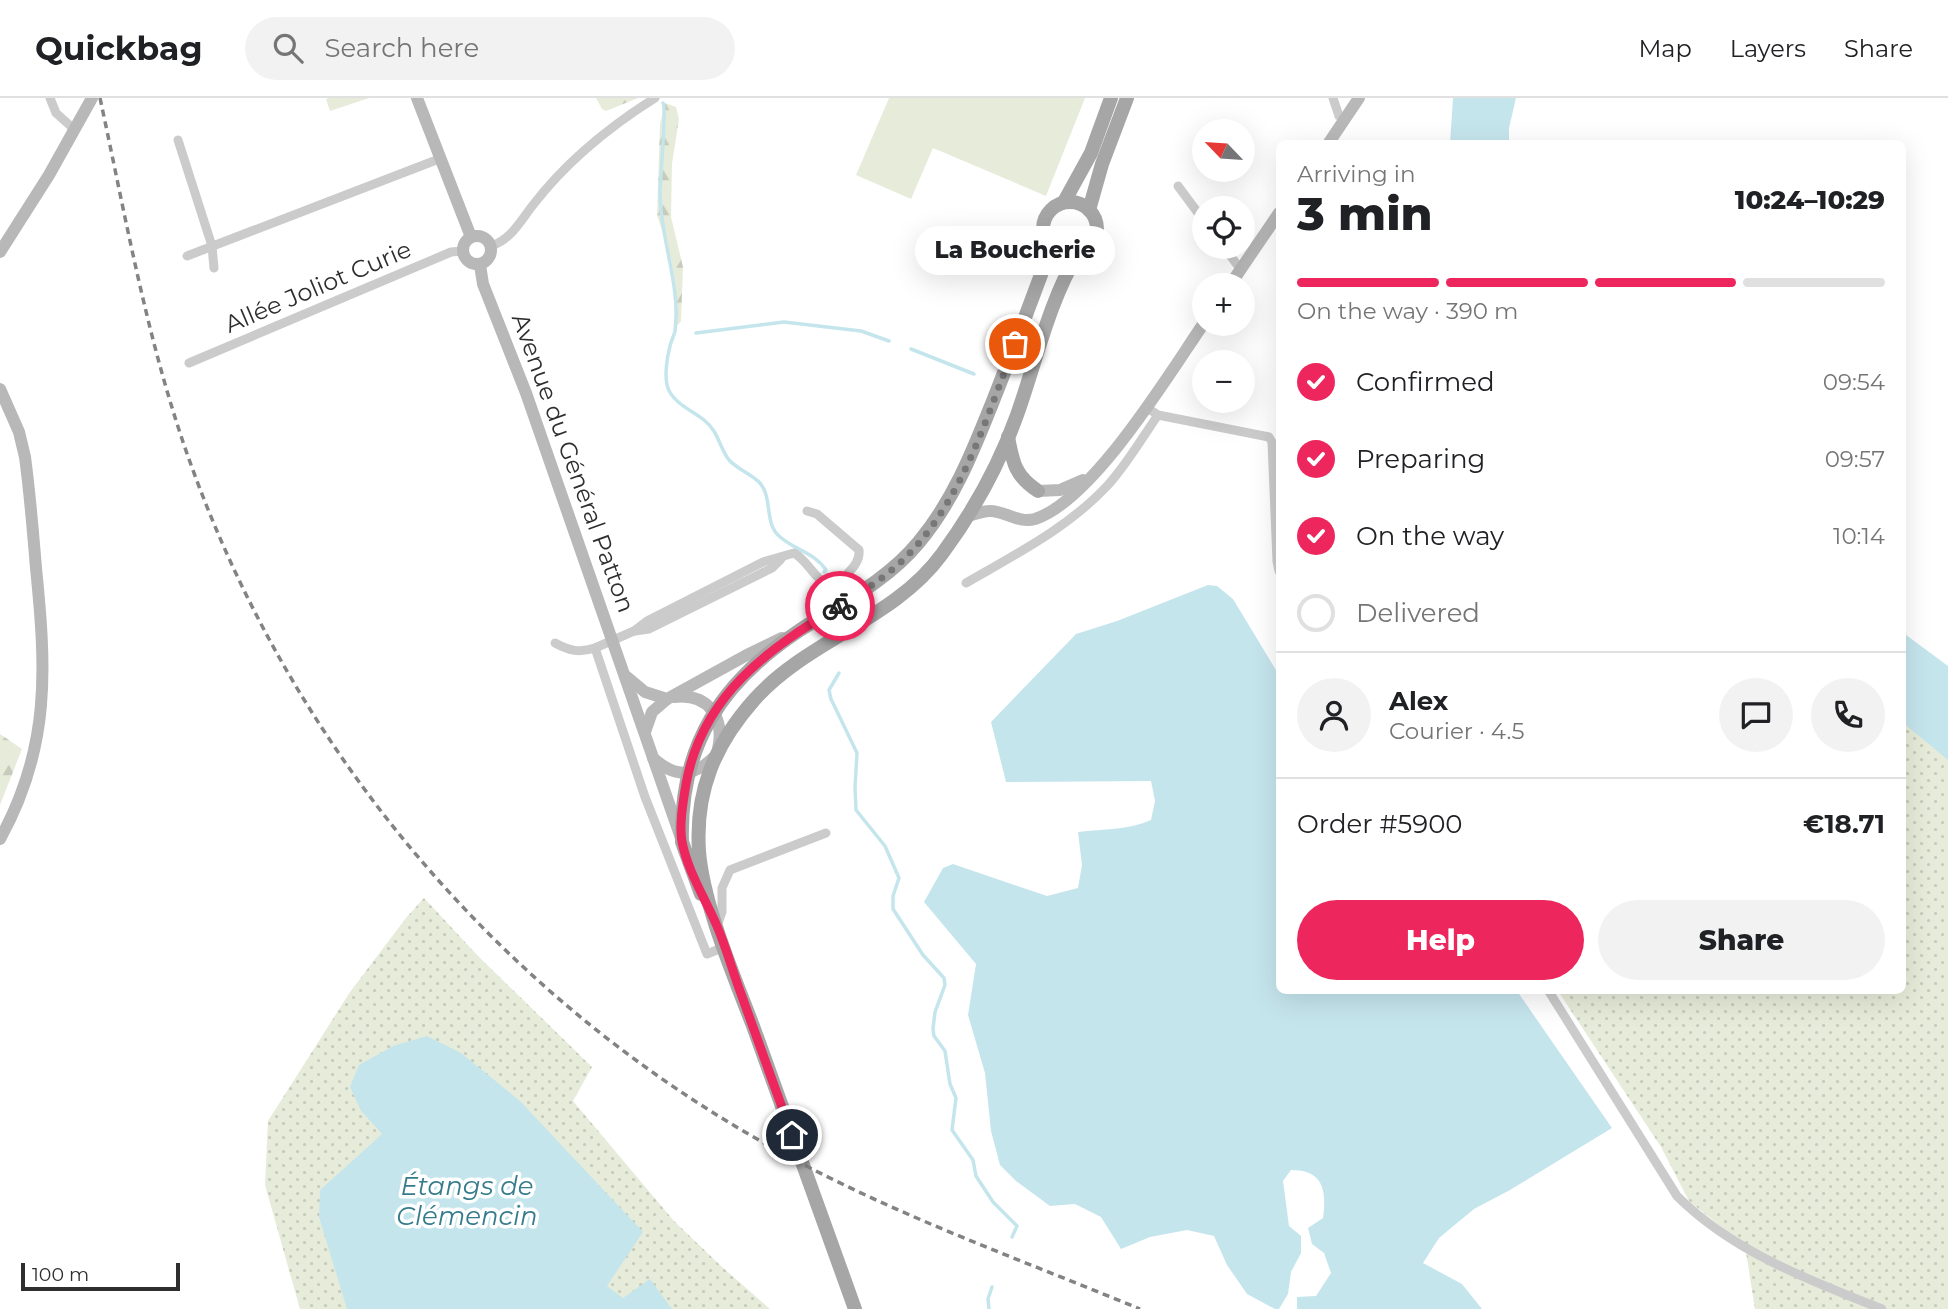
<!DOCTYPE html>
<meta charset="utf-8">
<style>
body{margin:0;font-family:Montserrat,sans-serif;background:#f2f2f2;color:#202124;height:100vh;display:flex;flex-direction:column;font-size:26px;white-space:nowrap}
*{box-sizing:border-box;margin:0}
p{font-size:23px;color:#757577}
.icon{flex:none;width:38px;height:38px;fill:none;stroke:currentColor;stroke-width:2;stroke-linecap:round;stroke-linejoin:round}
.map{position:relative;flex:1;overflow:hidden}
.side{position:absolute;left:1276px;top:42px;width:630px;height:854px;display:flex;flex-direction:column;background:#fff;border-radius:10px;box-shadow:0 7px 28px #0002}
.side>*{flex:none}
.needle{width:46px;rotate:295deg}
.fabs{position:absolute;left:1192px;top:21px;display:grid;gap:14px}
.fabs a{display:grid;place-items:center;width:63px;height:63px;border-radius:50%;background:#fff;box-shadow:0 7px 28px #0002;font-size:35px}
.scale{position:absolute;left:21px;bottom:18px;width:159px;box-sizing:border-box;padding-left:7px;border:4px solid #2e2e2e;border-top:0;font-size:19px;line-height:24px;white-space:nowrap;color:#2e2e2e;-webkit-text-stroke:5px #fff;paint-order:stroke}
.pin{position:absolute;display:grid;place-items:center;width:60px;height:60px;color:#fff;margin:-30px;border:4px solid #fff;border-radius:50%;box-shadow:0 2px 7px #0007}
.courier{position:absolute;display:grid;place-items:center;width:70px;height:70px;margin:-35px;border:5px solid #ed275d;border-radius:50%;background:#fff;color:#222;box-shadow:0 2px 9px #0007}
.bubble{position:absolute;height:49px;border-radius:24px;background:#fff;box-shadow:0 7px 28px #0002;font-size:23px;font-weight:800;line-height:49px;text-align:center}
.head em{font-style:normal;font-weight:800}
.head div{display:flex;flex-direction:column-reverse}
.head{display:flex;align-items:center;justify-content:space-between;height:119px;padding:0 21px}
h1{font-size:46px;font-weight:800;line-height:52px}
.bar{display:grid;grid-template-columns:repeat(4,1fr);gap:10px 7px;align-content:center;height:84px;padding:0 21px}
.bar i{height:9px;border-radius:5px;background:#e0e0e0}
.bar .active{background:#ed275d}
.bar p{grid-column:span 4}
.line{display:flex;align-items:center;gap:18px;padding:0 21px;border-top:2px solid #e0e0e0}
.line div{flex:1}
.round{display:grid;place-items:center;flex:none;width:74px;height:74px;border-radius:37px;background:#f2f2f2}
ol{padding:0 21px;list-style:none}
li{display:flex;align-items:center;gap:21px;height:77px}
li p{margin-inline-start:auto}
li .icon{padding:7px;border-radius:50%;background:#ed275d;color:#fff;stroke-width:4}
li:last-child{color:#757577}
li i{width:38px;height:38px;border:4px solid #e0e0e0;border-radius:50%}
.primary-button{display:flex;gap:14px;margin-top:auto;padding:14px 21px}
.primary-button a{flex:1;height:80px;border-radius:42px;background:#ed275d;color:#fff;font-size:28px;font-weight:800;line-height:80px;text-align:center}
.primary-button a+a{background:#f2f2f2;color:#202124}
header{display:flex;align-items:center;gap:42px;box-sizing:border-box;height:98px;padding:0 35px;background:#fff;border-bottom:2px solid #e0e0e0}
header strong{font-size:33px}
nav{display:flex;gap:38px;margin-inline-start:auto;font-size:24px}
.search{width:490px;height:63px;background:#f2f2f2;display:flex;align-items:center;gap:18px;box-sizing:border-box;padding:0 24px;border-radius:38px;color:#757577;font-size:26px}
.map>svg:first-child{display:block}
.grass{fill:url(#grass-dots)}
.forest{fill:url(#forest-firs)}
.pitch{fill:#e7ecda}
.water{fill:#c5e5ed}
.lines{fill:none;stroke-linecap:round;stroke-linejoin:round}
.stream{stroke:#c5e5ed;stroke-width:3.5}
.minor{stroke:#cbcbcb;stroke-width:9}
.secondary{stroke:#b8b8b8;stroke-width:12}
.primary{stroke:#a6a6a6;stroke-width:14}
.rail{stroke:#838383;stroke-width:3.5;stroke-dasharray:7 5;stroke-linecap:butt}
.done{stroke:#777;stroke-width:7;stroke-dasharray:0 12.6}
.route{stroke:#ed275d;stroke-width:9}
.labels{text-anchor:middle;stroke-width:7;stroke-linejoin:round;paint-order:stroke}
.street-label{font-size:24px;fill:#2e2e2e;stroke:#fff}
.water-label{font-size:26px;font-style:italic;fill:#367b8c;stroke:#fff}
</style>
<header>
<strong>Quickbag</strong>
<div class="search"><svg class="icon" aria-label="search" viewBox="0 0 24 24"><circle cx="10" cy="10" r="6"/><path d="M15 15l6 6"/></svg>Search here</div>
<nav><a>Map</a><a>Layers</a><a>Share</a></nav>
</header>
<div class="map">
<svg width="1948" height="1211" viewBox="0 0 1948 1211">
<defs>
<pattern id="grass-dots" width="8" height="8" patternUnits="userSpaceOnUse" patternTransform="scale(1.75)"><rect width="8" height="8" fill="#e7ecda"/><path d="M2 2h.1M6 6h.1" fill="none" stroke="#c6cbbb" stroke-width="1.8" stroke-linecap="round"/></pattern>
<pattern id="forest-firs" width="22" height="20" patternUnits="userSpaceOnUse" patternTransform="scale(1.75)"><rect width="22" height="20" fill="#e7ecda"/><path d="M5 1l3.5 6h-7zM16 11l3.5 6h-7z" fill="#c6cbbb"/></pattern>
</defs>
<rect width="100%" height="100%" fill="#fff"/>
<g class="grass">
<path d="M1902,575L1948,616V1211H1755L1745,1148L1689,1103L1661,1049L1558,893L1902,892Z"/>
<path d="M424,800L478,858L592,969L573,1003L674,1123L721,1168L770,1211H300L265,1087L268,1023L350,894L406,820Z"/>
</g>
<g class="forest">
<path d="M596,0H638L606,13L602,11Z"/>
<path d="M665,5L676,9L679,21L672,66L671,119L683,169L681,223L678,227L675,226L676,192L671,161L657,117L660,26Z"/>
<path d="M0,636L22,651L0,707Z"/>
</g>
<g class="pitch">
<path d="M329,0H369L330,13L326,1Z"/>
<path d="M889,0H1085L1046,98L933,50L911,101L856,77Z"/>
</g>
<g class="water">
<path d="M1453,0H1516L1509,30V45H1450Z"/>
<path d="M1208,487L1217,488L1233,501L1279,577V892L1517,893L1612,1030L1510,1092L1474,1111L1439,1140L1423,1165L1462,1186L1482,1211H1297V1199L1316,1198L1331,1175L1324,1155L1312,1146L1308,1130L1323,1120C1327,1092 1323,1072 1291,1072L1283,1083L1289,1128L1301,1138V1155L1291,1174L1288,1196L1279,1211H1275L1247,1196L1227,1167L1214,1138L1187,1132L1150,1139L1121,1151L1101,1119L1075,1106L1050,1108L1016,1083L1000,1067L991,1033L985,975L968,917L976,866L924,804L943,770L953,766L1047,798L1078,790L1082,767L1078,734C1102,731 1129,732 1151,722L1155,703L1151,683L1006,684L991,624L1076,536L1117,523Z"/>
<path d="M1902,534L1948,568V662L1902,624Z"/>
<path d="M427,938L461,955L520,1003L643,1134L607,1188L623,1200L650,1181L672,1211H347L319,1119L320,1092L382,1036L361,1013L350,989L359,967L393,948Z"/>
</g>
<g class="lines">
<g class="stream">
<path d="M663,5C667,11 660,80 660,95C660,141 681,186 675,233C674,238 671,243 670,248C667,259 664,279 668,290C673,305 693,313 704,322C719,334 718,347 729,362C737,371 750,375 759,384C773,398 764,425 779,438C794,452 814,454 826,472L824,474"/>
<path d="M696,235L784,224L861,233L889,243"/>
<path d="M911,251L974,276"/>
<path d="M818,487V510"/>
<path d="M839,575L829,592L831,601L857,655L855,689L856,712L885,748L899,780L893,798V811L923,857L944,880L945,887L935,914L933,931L934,938L945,953L950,986L956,1000L952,1032L973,1062L976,1078L993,1104L1017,1128L1012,1139"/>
<path d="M989,1211L988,1201L992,1189"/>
</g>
<g class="minor">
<path d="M50,0L56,15L75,32"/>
<path d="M1333,0L1339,18L1344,21"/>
<path d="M178,42L212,148L214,170"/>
<path d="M1178,88L1204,123"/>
<path d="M491,148C511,142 521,122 533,107C566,64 609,29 655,0"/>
<path d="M1224,149L1241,172"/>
<path d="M187,158L439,61"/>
<path d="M189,265L451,154L463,153"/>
<path d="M1146,309L1158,317L1269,339L1272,344L1277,463L1279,473"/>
<path d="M966,485C1016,456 1068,430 1108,387C1127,366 1142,340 1158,317"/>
<path d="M635,533L649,531L772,470L781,461"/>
<path d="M555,545C570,553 579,555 595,550"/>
<path d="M717,828L722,814V790L730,772L826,735"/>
<path d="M724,849L707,856L645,699L595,550L634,533L647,523L763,464L794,455C814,466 820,502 847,476C854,469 860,462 859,452L817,416L807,413"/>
<path d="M1548,892L1677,1098C1733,1154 1809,1182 1882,1211"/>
</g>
<g class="secondary">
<path d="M417,0L471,139"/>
<path d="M1328,46L1359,0"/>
<circle cx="477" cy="152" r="14"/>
<path d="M0,154L49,77L92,0"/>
<path d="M480,167L483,186L526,295L681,740"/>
<path d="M1230,187L1279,115"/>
<path d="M0,291L19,334L25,359C30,396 33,433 36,470C46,570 51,649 0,741"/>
<path d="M1038,393L1060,392L1083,382"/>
<path d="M968,418C974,417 982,413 989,413C1004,412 1018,426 1035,421C1093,402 1169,276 1204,225"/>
<path d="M627,579L645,594L667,601L745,558L782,540"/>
<path d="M674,599C708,595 725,619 718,651"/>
<path d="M645,634L652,614L667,601"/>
<path d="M653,660C674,679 692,680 713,660"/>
</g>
<g class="primary">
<path d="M1064,104L1091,55L1111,0"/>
<circle cx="1070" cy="131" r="27"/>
<path d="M1089,112L1102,66L1127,0"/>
<path d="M1008,339C1013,365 1015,378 1038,393"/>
<path d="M701,796L682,744C679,648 721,584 800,532C842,505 887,483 919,444C954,402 973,353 993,303C1010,260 1026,217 1042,174L1048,146"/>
<path d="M855,1211C821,1117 787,1022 753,928C734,878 703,806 699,753C695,693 715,646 754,602C807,542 894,522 942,456C973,414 999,367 1017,317C1035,267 1050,200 1078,156"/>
</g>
<path class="rail" d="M100,0C126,121 148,247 190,364C294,655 502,900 773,1050C889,1115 1017,1160 1140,1211"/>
</g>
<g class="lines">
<path class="done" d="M840,508C862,494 886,479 905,460C963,402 986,320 1015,246"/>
<path class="route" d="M792,1037C775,989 757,941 740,893C732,871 726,849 717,828C705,800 688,774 682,744C679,727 683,704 686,686C702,598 767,551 840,508"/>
</g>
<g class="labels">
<g class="street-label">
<text transform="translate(318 189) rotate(-23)" y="8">Allée Joliot Curie</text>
<text transform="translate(573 365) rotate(70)" y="8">Avenue du Général Patton</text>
</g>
<g class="water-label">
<text x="467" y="1097">Étangs de<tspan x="467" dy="30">Clémencin</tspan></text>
</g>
</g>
</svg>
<div class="fabs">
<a><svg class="needle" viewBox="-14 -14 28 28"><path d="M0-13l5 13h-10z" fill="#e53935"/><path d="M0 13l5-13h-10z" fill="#757577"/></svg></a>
<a><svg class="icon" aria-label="locate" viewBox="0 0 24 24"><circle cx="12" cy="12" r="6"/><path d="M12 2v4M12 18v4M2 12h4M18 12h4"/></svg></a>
<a>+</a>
<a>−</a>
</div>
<div class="scale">100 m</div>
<div class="pin" style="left:1015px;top:246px;background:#ea580c"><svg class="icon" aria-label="bag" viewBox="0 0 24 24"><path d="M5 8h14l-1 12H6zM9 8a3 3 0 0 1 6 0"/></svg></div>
<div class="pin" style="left:792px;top:1037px;background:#1f2937"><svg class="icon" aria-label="home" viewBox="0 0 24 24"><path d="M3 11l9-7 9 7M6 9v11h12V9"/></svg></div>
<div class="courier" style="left:840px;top:508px"><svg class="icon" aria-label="bike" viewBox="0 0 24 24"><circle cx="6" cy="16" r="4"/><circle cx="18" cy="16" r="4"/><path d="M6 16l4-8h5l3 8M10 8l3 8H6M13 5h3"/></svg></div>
<div class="bubble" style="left:915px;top:128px;width:200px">La Boucherie</div>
<section class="side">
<div class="head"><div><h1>3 min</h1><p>Arriving in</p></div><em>10:24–10:29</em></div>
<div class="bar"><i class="active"></i><i class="active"></i><i class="active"></i><i></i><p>On the way · 390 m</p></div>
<ol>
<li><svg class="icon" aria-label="check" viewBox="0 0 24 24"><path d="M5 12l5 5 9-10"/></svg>Confirmed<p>09:54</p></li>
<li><svg class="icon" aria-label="check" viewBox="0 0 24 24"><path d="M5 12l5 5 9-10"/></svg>Preparing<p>09:57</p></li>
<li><svg class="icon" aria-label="check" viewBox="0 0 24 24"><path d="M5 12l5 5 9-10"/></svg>On the way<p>10:14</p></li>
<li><i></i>Delivered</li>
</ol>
<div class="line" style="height:126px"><a class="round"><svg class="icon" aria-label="person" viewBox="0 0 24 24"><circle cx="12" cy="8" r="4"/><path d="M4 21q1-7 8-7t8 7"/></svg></a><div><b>Alex</b><p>Courier · 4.5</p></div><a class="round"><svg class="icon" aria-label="chat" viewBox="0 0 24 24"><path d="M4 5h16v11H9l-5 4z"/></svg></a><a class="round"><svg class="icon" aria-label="phone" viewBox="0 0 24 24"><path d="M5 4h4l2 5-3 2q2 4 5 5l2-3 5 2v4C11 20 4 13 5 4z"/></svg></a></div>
<div class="line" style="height:91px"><div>Order #5900</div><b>€18.71</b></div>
<div class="primary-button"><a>Help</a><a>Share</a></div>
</section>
</div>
